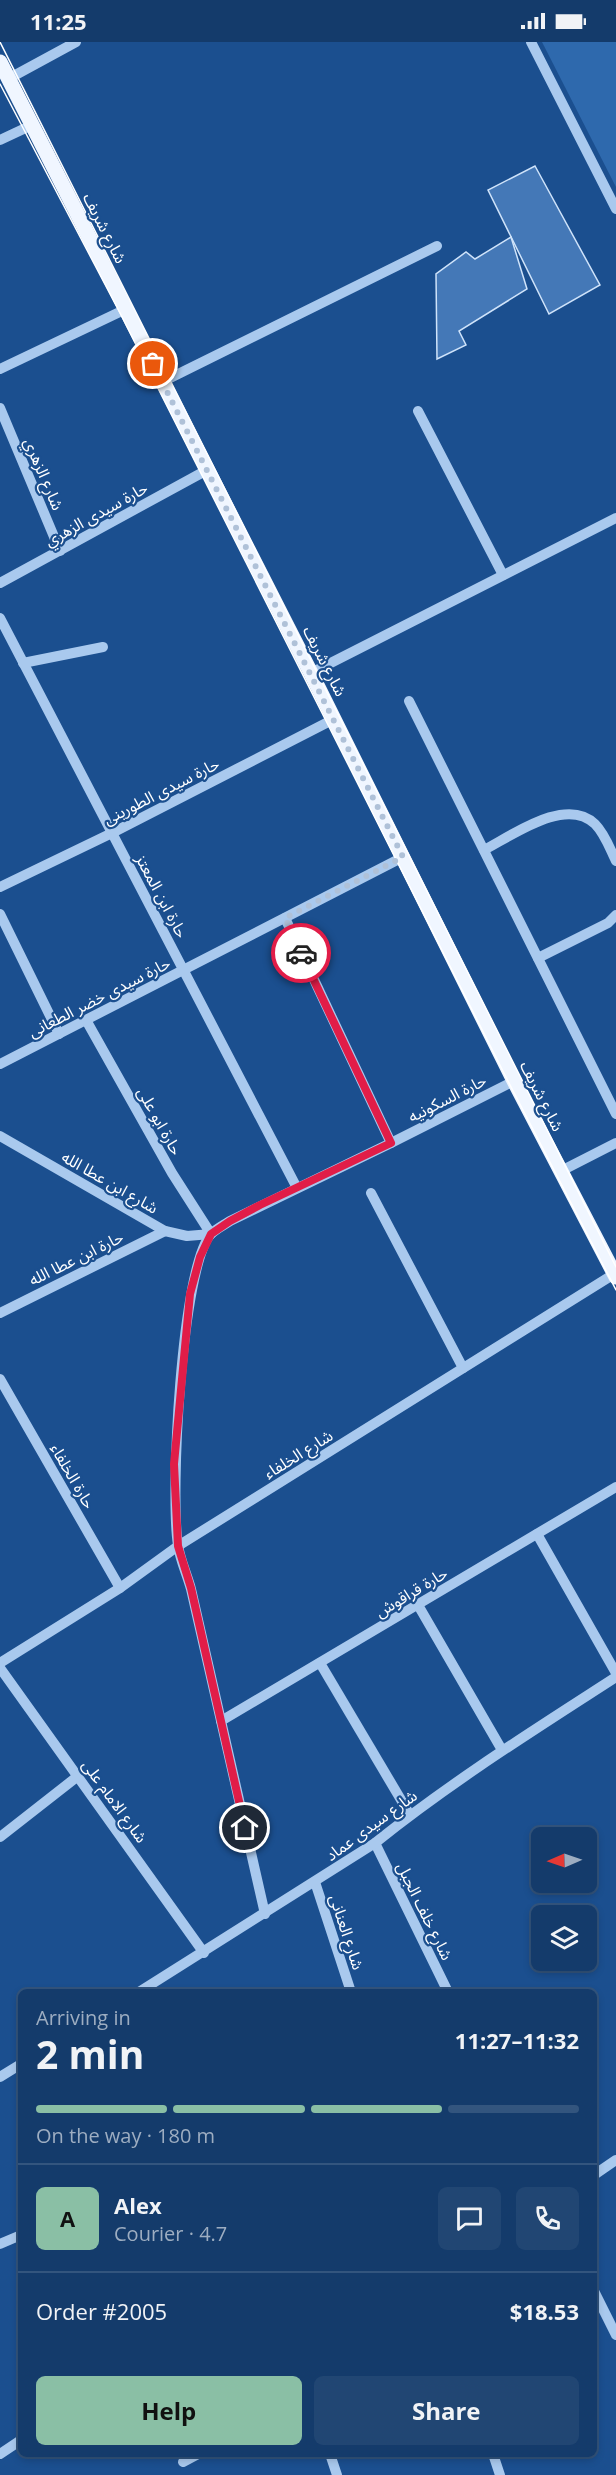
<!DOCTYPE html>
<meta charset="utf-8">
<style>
body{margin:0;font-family:"Open Sans","Noto Sans Arabic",sans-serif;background:#214673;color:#f1f3f6;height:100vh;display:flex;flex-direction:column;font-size:22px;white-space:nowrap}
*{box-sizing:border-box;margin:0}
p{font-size:20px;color:#9dadc1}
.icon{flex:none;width:33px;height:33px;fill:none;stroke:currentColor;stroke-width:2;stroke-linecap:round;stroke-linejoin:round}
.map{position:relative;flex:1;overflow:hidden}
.drawer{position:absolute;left:18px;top:1947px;width:579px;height:468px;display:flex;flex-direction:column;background:#143b6b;border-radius:9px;box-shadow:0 3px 9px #0003,0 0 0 2px #33557e}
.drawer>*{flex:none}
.needle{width:39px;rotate:268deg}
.tools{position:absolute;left:531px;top:1785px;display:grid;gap:12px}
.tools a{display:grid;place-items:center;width:66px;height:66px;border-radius:9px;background:#143b6b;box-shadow:0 3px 9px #0003,0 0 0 2px #33557e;font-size:30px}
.pin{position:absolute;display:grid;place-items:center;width:51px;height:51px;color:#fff;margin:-26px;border:3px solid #fff;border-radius:50%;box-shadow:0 2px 6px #0007}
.courier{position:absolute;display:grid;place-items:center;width:60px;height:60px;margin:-30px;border:4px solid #e11d48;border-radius:50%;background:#fff;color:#222;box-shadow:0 2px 8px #0007}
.summary em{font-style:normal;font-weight:700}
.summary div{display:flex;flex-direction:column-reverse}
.summary{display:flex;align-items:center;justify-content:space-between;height:102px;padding:0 18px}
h1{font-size:39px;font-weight:700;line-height:45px}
.bar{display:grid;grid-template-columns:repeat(4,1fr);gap:9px 6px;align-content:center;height:72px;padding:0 18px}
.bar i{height:8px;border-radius:4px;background:#33557e}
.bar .on{background:#8abfa5}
.bar p{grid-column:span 4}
.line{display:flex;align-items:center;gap:15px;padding:0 18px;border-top:2px solid #33557e}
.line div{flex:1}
.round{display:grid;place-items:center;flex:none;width:63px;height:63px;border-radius:9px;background:#214673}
.primary-button{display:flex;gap:12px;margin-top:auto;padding:12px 18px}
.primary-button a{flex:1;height:69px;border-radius:9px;background:#8abfa5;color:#111;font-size:24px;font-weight:700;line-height:69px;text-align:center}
.primary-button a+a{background:#214673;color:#f1f3f6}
.status{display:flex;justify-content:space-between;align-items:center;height:42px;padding:0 30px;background:#143b6b;direction:ltr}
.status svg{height:16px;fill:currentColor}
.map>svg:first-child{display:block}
.green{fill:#2e69ad}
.building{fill:#4478b7;stroke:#cfe3fa;stroke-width:1.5}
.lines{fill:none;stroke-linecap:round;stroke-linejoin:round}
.minor{stroke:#a9c9ee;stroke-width:10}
.major{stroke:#f0f6ff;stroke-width:15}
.tram{stroke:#fff;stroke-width:1.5}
.done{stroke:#afc1d8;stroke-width:6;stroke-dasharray:0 10.8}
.route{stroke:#e11d48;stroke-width:8}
.labels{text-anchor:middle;stroke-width:4.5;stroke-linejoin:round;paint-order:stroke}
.street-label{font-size:16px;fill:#fff;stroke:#1b4f8f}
</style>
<div class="status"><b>11:25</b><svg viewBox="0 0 49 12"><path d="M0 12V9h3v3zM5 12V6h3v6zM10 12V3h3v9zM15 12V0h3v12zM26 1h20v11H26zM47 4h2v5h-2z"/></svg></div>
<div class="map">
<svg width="616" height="2433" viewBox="0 0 616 2433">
<rect width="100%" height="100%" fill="#1b4f8f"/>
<path class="green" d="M542,0H616V145Z"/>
<g class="building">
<path d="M535,124L600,243L549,272L488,148Z"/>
<path d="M511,195L527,247L459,289L466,303L437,317L436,232L466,210L475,217Z"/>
</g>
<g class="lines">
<g class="minor">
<path d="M531,0L616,167"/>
<path d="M8,37L76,0"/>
<path d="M0,98L32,83"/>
<path d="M0,327L126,267"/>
<path d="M162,340L437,204"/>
<path d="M0,366L60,509"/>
<path d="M418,369L503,533"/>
<path d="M0,541L207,428"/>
<path d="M0,576L297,1146"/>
<path d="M23,621L103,605"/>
<path d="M311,631L616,476"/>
<path d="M409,659L616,1072"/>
<path d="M484,808C513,793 566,754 595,782C605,792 610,807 616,819"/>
<path d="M0,845L112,791L334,677"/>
<path d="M0,872L59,992"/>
<path d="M285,876L391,1101"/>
<path d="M538,916L608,881L616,873"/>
<path d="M0,1022L403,815"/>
<path d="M0,1094L165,1189L187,1194L211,1192L172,1131L86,978"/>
<path d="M561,1129L616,1101"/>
<path d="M371,1151L463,1326"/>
<path d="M0,1271L165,1189"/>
<path d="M0,1337L120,1546"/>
<path d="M537,1492L616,1631"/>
<path d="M418,1563L502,1708"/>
<path d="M0,1621L120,1546L178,1504L614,1232"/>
<path d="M320,1621L410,1773"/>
<path d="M0,1626L204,1911"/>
<path d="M221,1679L616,1445"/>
<path d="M0,1795L78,1734"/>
<path d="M375,1801L448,1950"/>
<path d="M315,1840L351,1950"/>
<path d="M265,1872L191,1547C187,1532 180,1518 178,1503C170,1454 181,1225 211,1192C216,1187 224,1183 230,1179L391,1101L514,1039"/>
<path d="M139,1950L375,1801C451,1740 534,1688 616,1635"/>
<path d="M0,2035L21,2022"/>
<path d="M594,2133L616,2118"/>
<path d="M0,2202L21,2193"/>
<path d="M594,2249L616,2293"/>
<path d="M0,2412L21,2398"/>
<path d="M330,2412L337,2433"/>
<path d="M493,2412L500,2433"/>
<path d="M183,2420L198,2412"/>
</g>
<path class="major" d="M0,20L311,631L514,1039L616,1235"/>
<g class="tram">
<path d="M0,0L616,1225"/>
<path d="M0,42L120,271L509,1041L616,1248"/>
</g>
</g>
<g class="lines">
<path class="done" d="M153,322L403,815L285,876L301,911"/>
<path class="route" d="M245,1786L191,1546L178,1504L174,1422L190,1252L200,1215L211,1192L230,1179L260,1163L391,1101L301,911"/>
</g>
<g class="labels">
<g class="street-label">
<text transform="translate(105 186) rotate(63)" y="6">شارع شريف</text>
<text transform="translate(44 432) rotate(67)" y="6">شارع الزهري</text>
<text transform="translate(96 472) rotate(-29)" y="6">حارة سيدى الزهري</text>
<text transform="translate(325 619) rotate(63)" y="6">شارع شريف</text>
<text transform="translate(161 749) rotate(-27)" y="6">حارة سيدى الطورينى</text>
<text transform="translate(162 854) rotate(62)" y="6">حارة ابن المعتز</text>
<text transform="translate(99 955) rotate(-27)" y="6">حارة سيدى خضر الطعانى</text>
<text transform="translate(542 1054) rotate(63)" y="6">شارع شريف</text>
<text transform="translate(447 1056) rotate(-27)" y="6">حارة السكونيه</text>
<text transform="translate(160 1079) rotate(61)" y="6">حارة ابو على</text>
<text transform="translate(110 1140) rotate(30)" y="6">شارع ابن عطا الله</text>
<text transform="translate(76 1216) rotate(-26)" y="6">حارة ابن عطا الله</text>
<text transform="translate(298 1412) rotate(-32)" y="6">شارع الخلفاء</text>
<text transform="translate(73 1434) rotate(60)" y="6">حارة الخلفاء</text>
<text transform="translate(411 1550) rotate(-31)" y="6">حارة قراقوش</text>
<text transform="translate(115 1759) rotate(54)" y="6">شارع الامام على</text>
<text transform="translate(371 1783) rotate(-36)" y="6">شارع سيدى عماد</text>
<text transform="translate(425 1869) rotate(64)" y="6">شارع خلف الجبل</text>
<text transform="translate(347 1890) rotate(72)" y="6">شارع العنانى</text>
</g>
</g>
</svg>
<div class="tools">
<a><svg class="needle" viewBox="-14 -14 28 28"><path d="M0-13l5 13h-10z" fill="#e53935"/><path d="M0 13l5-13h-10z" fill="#9dadc1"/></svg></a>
<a><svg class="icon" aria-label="layers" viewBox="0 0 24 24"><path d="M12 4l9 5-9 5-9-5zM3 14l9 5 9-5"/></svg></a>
</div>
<div class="pin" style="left:153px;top:322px;background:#ea580c"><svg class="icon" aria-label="bag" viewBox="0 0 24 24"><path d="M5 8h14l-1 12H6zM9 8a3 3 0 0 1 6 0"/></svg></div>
<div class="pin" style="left:245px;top:1786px;background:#1f2937"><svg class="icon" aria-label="home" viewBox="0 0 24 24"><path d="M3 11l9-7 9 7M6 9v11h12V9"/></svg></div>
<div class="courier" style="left:301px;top:911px"><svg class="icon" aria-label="car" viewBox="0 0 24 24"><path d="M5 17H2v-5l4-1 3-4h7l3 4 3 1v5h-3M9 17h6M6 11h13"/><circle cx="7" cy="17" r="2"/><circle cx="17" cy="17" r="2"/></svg></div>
<section class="drawer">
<div class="summary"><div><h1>2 min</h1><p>Arriving in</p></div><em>11:27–11:32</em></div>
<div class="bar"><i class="on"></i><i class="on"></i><i class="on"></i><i></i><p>On the way · 180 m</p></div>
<div class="line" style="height:108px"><b class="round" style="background:#8abfa5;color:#111">A</b><div><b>Alex</b><p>Courier · 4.7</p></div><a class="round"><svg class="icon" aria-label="chat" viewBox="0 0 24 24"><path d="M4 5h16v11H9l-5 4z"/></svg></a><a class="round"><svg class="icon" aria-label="phone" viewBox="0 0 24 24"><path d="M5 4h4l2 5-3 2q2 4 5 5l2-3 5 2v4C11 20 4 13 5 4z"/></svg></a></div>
<div class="line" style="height:78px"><div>Order #2005</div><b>$18.53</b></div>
<div class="primary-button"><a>Help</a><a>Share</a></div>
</section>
</div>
